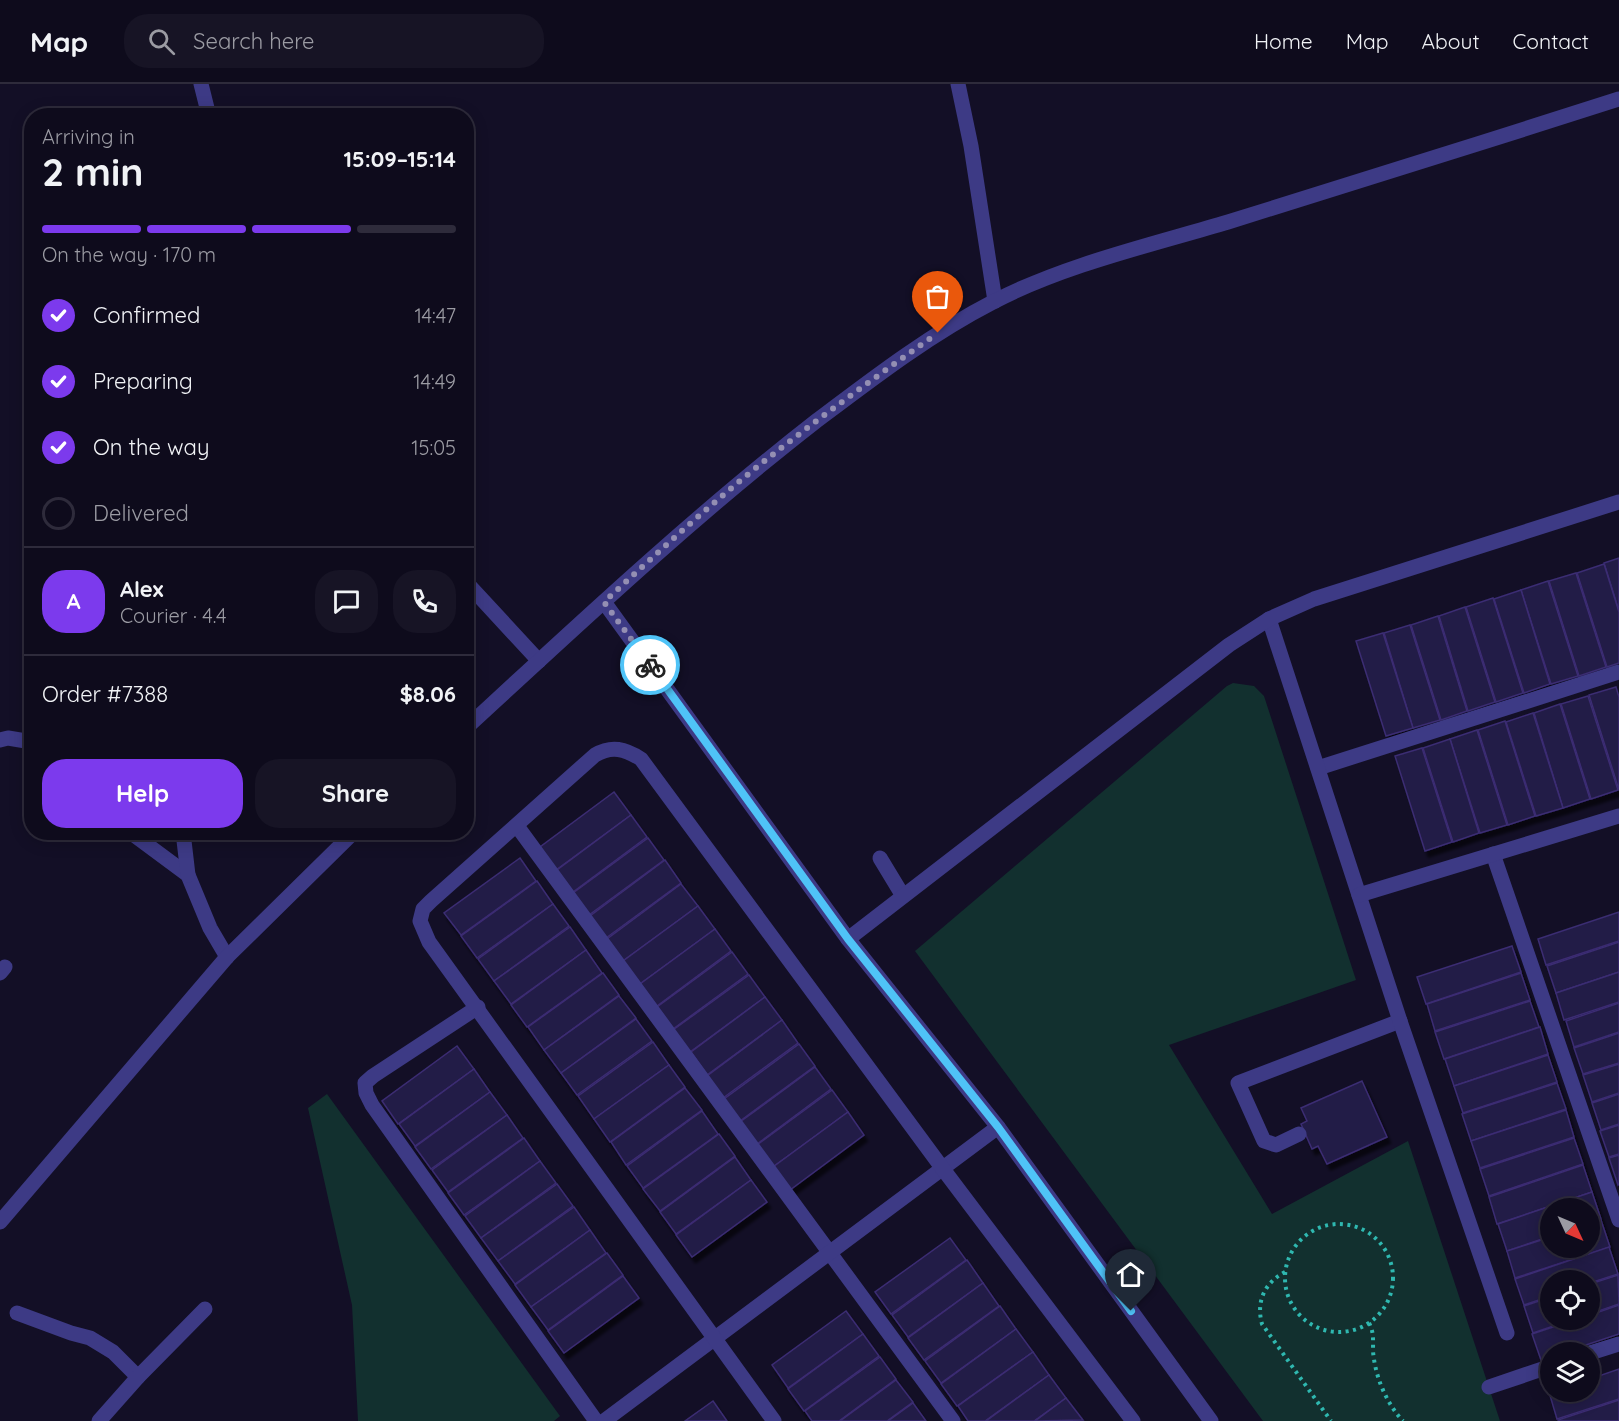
<!DOCTYPE html>
<meta charset="utf-8">
<style>
body{margin:0;font-family:Quicksand,sans-serif;background:#171425;color:#f1f3f6;height:100vh;display:flex;flex-direction:column;font-size:22px;white-space:nowrap}
*{box-sizing:border-box;margin:0}
p{font-size:20px;color:#9b9ba3}
.icon{flex:none;width:33px;height:33px;fill:none;stroke:currentColor;stroke-width:2;stroke-linecap:round;stroke-linejoin:round}
.map{position:relative;flex:1;overflow:hidden}
.panel{position:absolute;left:24px;top:24px;width:450px;height:732px;display:flex;flex-direction:column;background:#0e0b1c;border-radius:24px;box-shadow:0 3px 15px #0003,0 0 0 2px #2e2b3b}
.panel>*{flex:none}
.needle{width:39px;rotate:134deg}
.tools{position:absolute;left:1540px;top:1114px;display:grid;gap:12px}
.tools a{display:grid;place-items:center;width:60px;height:60px;border-radius:50%;background:#0e0b1c;box-shadow:0 3px 15px #0003,0 0 0 2px #2e2b3b;font-size:30px}
.pin{position:absolute;display:grid;place-items:center;width:51px;height:51px;color:#fff;margin:-62px -26px;border-radius:50% 50% 50% 0;rotate:-45deg;box-shadow:0 0 6px #0007}
.pin .icon{rotate:45deg}
.courier{position:absolute;display:grid;place-items:center;width:60px;height:60px;margin:-30px;border:4px solid #4fc3f7;border-radius:50%;background:#fff;color:#222;box-shadow:0 2px 8px #0007}
.summary em{font-style:normal;font-weight:700}
.summary div{display:flex;flex-direction:column-reverse}
.summary{display:flex;align-items:center;justify-content:space-between;height:102px;padding:0 18px}
h1{font-size:39px;font-weight:700;line-height:45px}
.bar{display:grid;grid-template-columns:repeat(4,1fr);gap:9px 6px;align-content:center;height:72px;padding:0 18px}
.bar i{height:8px;border-radius:4px;background:#2e2b3b}
.bar .current{background:#7c3aed}
.bar p{grid-column:span 4}
.line{display:flex;align-items:center;gap:15px;padding:0 18px;border-top:2px solid #2e2b3b}
.line div{flex:1}
.round{display:grid;place-items:center;flex:none;width:63px;height:63px;border-radius:24px;background:#171425}
ol{padding:0 18px;list-style:none}
li{display:flex;align-items:center;gap:18px;height:66px}
li p{margin-inline-start:auto}
li .icon{padding:6px;border-radius:50%;background:#7c3aed;color:#fff;stroke-width:4}
li:last-child{color:#9b9ba3}
li i{width:33px;height:33px;border:3px solid #2e2b3b;border-radius:50%}
.button{display:flex;gap:12px;margin-top:auto;padding:12px 18px}
.button a{flex:1;height:69px;border-radius:24px;background:#7c3aed;color:#fff;font-size:24px;font-weight:700;line-height:69px;text-align:center}
.button a+a{background:#171425;color:#f1f3f6}
header{display:flex;align-items:center;gap:36px;box-sizing:border-box;height:84px;padding:0 30px;background:#0e0b1c;border-bottom:2px solid #2e2b3b}
header strong{font-size:28px}
nav{display:flex;gap:33px;margin-inline-start:auto;font-size:21px}
.search{width:420px;height:54px;background:#171425;display:flex;align-items:center;gap:15px;box-sizing:border-box;padding:0 21px;border-radius:24px;color:#9b9ba3;font-size:22px}
.map>svg:first-child{display:block}
.green{fill:#12302f}
.building{fill:#241b47;stroke:#3b2d73;stroke-width:1.5;filter:url(#shadow)}
.lines{fill:none;stroke-linecap:round;stroke-linejoin:round}
.path{stroke:#2fb8b0;stroke-width:4;stroke-dasharray:3 4.5;stroke-linecap:butt}
.service{stroke:#3d3a85;stroke-width:15}
.minor{stroke:#3d3a85;stroke-width:15}
.tertiary{stroke:#3d3a85;stroke-width:15}
.done{stroke:#948fb3;stroke-width:6;stroke-dasharray:0 10.8}
.route{stroke:#4fc3f7;stroke-width:8}
</style>
<header>
<strong>Map</strong>
<div class="search"><svg class="icon" aria-label="search" viewBox="0 0 24 24"><circle cx="10" cy="10" r="6"/><path d="M15 15l6 6"/></svg>Search here</div>
<nav><a>Home</a><a>Map</a><a>About</a><a>Contact</a></nav>
</header>
<div class="map">
<svg width="1619" height="1337" viewBox="0 0 1619 1337">
<defs>
<filter id="shadow"><feDropShadow dx="3.5" dy="6" stdDeviation="1.5" flood-color="#0009"/></filter>
</defs>
<rect width="100%" height="100%" fill="#130f26"/>
<g class="green">
<path d="M1233,599L1254,602L1264,612L1356,896L1169,961L1272,1130L1408,1057L1500,1337H1263L915,867L1227,602Z"/>
<path d="M327,1010L560,1332L554,1337H358L352,1221L308,1024Z"/>
</g>
<g class="building">
<path d="M1619,474V527L1604,479Z"/>
<path d="M1604,480L1619,528V579L1607,583L1577,489Z"/>
<path d="M1576,489L1606,583L1579,592L1549,497Z"/>
<path d="M1548,497L1578,592L1551,600L1521,506Z"/>
<path d="M1521,506L1550,600L1524,609L1494,515Z"/>
<path d="M1493,514L1523,609L1496,618L1466,523Z"/>
<path d="M1465,523L1495,618L1468,627L1439,532Z"/>
<path d="M1438,532L1467,627L1441,636L1411,541Z"/>
<path d="M1410,541L1440,636L1413,644L1384,549Z"/>
<path d="M1383,549L1413,644L1386,652L1356,557Z"/>
<path d="M1616,603L1619,613V706L1589,611Z"/>
<path d="M1588,612L1618,706L1591,715L1561,620Z"/>
<path d="M1560,620L1590,715L1563,724L1534,629Z"/>
<path d="M1533,629L1563,724L1536,732L1506,638Z"/>
<path d="M1505,637L1535,732L1508,741L1478,646Z"/>
<path d="M1477,646L1507,741L1480,749L1450,655Z"/>
<path d="M1450,655L1479,749L1453,758L1423,664Z"/>
<path d="M1422,664L1452,758L1425,767L1395,672Z"/>
<path d="M614,708L631,731L556,786L540,763Z"/>
<path d="M631,731L647,753L573,808L557,786Z"/>
<path d="M648,754L664,776L589,831L573,809Z"/>
<path d="M520,774L536,797L461,851L444,829Z"/>
<path d="M665,776L681,799L606,854L590,832Z"/>
<path d="M537,797L553,820L477,874L461,852Z"/>
<path d="M681,800L698,822L623,877L607,855Z"/>
<path d="M553,820L569,842L494,897L478,875Z"/>
<path d="M698,822L715,845L640,900L623,877Z"/>
<path d="M1619,828V857L1546,881L1538,855Z"/>
<path d="M570,843L586,866L511,920L494,897Z"/>
<path d="M715,845L731,867L657,922L640,900Z"/>
<path d="M1619,858V888L1556,909L1547,882Z"/>
<path d="M1512,862L1521,888L1426,920L1417,893Z"/>
<path d="M586,866L602,889L527,943L511,921Z"/>
<path d="M732,868L748,890L673,945L657,923Z"/>
<path d="M1619,888V918L1564,936L1556,909Z"/>
<path d="M603,889L619,911L544,966L528,943Z"/>
<path d="M1521,889L1530,916L1435,947L1427,920Z"/>
<path d="M749,891L765,913L690,968L673,946Z"/>
<path d="M619,912L636,934L561,989L544,966Z"/>
<path d="M765,913L782,936L707,991L691,968Z"/>
<path d="M1530,917L1539,943L1444,975L1435,948Z"/>
<path d="M1619,919V948L1574,963L1566,937Z"/>
<path d="M636,935L652,957L577,1011L561,989Z"/>
<path d="M782,936L798,959L723,1014L707,992Z"/>
<path d="M1540,943L1548,970L1454,1002L1445,975Z"/>
<path d="M1619,949V979L1583,990L1574,964Z"/>
<path d="M653,958L669,981L594,1035L578,1012Z"/>
<path d="M799,960L815,982L740,1037L724,1015Z"/>
<path d="M457,962L474,985L398,1040L382,1017Z"/>
<path d="M1548,971L1557,998L1463,1029L1454,1002Z"/>
<path d="M1619,980V1009L1592,1018L1583,991Z"/>
<path d="M669,981L685,1003L610,1058L594,1035Z"/>
<path d="M815,983L831,1005L757,1060L740,1038Z"/>
<path d="M474,985L490,1008L415,1062L399,1040Z"/>
<path d="M1362,997L1387,1053L1327,1080L1318,1062L1312,1065L1301,1040L1307,1037L1301,1024Z"/>
<path d="M1557,999L1566,1025L1471,1057L1462,1030Z"/>
<path d="M685,1004L702,1026L626,1081L611,1058Z"/>
<path d="M832,1006L848,1028L773,1083L757,1061Z"/>
<path d="M490,1008L507,1031L431,1085L415,1063Z"/>
<path d="M1619,1010V1040L1601,1046L1592,1019Z"/>
<path d="M1566,1026L1574,1053L1480,1084L1471,1057Z"/>
<path d="M702,1027L718,1050L643,1104L627,1082Z"/>
<path d="M848,1028L864,1051L790,1106L773,1083Z"/>
<path d="M507,1031L523,1054L448,1108L432,1086Z"/>
<path d="M1619,1041V1070L1609,1073L1600,1047Z"/>
<path d="M719,1050L735,1072L660,1127L643,1105Z"/>
<path d="M524,1054L540,1077L464,1131L448,1109Z"/>
<path d="M1574,1054L1583,1080L1489,1112L1480,1085Z"/>
<path d="M1619,1071V1100L1618,1101L1609,1074Z"/>
<path d="M735,1073L751,1096L676,1150L660,1128Z"/>
<path d="M540,1077L556,1099L481,1154L465,1132Z"/>
<path d="M1583,1081L1592,1108L1497,1140L1489,1113Z"/>
<path d="M751,1096L767,1118L692,1173L676,1151Z"/>
<path d="M557,1100L573,1122L498,1177L481,1154Z"/>
<path d="M1592,1108L1601,1135L1590,1139V1125H1551V1152L1507,1167L1498,1140Z"/>
<path d="M574,1123L590,1146L515,1200L498,1177Z"/>
<path d="M1601,1136L1610,1163L1515,1194L1507,1167L1551,1153V1164H1590V1140Z"/>
<path d="M590,1146L606,1169L531,1223L515,1201Z"/>
<path d="M950,1154L966,1176L891,1230L875,1208Z"/>
<path d="M1609,1163L1618,1190L1590,1199V1197H1551V1212L1524,1221L1515,1195Z"/>
<path d="M607,1169L623,1191L548,1246L531,1223Z"/>
<path d="M967,1176L983,1199L908,1253L892,1231Z"/>
<path d="M1618,1191L1619,1220L1590,1230V1200Z"/>
<path d="M623,1192L639,1214L564,1269L548,1247Z"/>
<path d="M983,1199L999,1222L924,1276L908,1254Z"/>
<path d="M1551,1213V1236H1571L1533,1249L1524,1222Z"/>
<path d="M1619,1221V1250L1562,1269H1551V1273L1541,1276L1532,1250L1574,1236H1590V1231Z"/>
<path d="M1000,1222L1016,1245L941,1299L925,1277Z"/>
<path d="M846,1227L863,1250L788,1304L772,1281Z"/>
<path d="M1016,1245L1033,1268L957,1322L941,1300Z"/>
<path d="M863,1250L879,1272L804,1327L788,1305Z"/>
<path d="M1033,1268L1049,1291L985,1337H968L958,1322Z"/>
<path d="M880,1273L896,1295L839,1337H812L805,1327Z"/>
<path d="M1619,1285V1315L1557,1335L1549,1308H1590V1295Z"/>
<path d="M1049,1291L1066,1314L1034,1337H986Z"/>
<path d="M896,1296L913,1318L887,1337H840Z"/>
<path d="M1066,1314L1083,1336L1035,1337Z"/>
<path d="M1619,1316V1337H1559L1558,1336Z"/>
<path d="M713,1317L727,1337H685Z"/>
<path d="M913,1319L926,1337H888Z"/>
</g>
<g class="lines">
<g class="path">
<circle cx="1339" cy="1194" r="54"/>
<path d="M1285,1188C1264,1199 1256,1218 1262,1240L1331,1337"/>
<path d="M1369,1239C1374,1248 1373,1256 1373,1267C1375,1292 1386,1319 1403,1337"/>
</g>
<g class="service">
<path d="M466,498L539,577"/>
<path d="M1318,684L1619,588"/>
<path d="M517,742L953,1337"/>
<path d="M1493,770L1619,1136"/>
<path d="M478,923L373,992L365,999L366,1009L372,1021L596,1337"/>
<path d="M1299,1050L1276,1061L1264,1057L1238,999L1400,937"/>
<path d="M1590,1269L1619,1260"/>
<path d="M1489,1303L1551,1282"/>
</g>
<g class="minor">
<path d="M201,0L209,32"/>
<path d="M958,0L971,62L995,217"/>
<path d="M604,518L848,855L998,1043L1211,1337"/>
<path d="M1269,535L1400,937L1507,1249"/>
<path d="M0,656L8,654L32,658"/>
<path d="M130,748L188,791L210,844L227,873"/>
<path d="M183,748L188,791"/>
<path d="M880,774L903,812"/>
<path d="M1359,811L1619,732"/>
<path d="M848,855L1229,561L1269,535L1314,515L1619,418"/>
<path d="M0,889L5,883"/>
<path d="M17,1229L71,1249L90,1254L113,1268L138,1293"/>
<path d="M99,1337L138,1293L205,1225"/>
<path d="M604,1337L998,1043"/>
<path d="M774,1337L429,858L420,837L423,825L431,817L595,671C612,661 625,665 641,675L943,1085L1133,1337"/>
</g>
<g class="tertiary">
<path d="M466,644C580,539 693,433 815,338C872,295 929,251 993,218C1064,181 1151,161 1228,138C1358,97 1489,57 1619,15"/>
<path d="M0,1138L227,873L354,748"/>
</g>
</g>
<g class="lines">
<path class="done" d="M650,581L604,518C656,470 707,423 762,379C819,334 878,291 938,249"/>
<path class="route" d="M650,581L848,855L998,1043L1131,1227"/>
</g>
</svg>
<div class="tools">
<a><svg class="needle" viewBox="-14 -14 28 28"><path d="M0-13l5 13h-10z" fill="#e53935"/><path d="M0 13l5-13h-10z" fill="#9b9ba3"/></svg></a>
<a><svg class="icon" aria-label="locate" viewBox="0 0 24 24"><circle cx="12" cy="12" r="6"/><path d="M12 2v4M12 18v4M2 12h4M18 12h4"/></svg></a>
<a><svg class="icon" aria-label="layers" viewBox="0 0 24 24"><path d="M12 4l9 5-9 5-9-5zM3 14l9 5 9-5"/></svg></a>
</div>
<div class="pin" style="left:938px;top:249px;background:#ea580c"><svg class="icon" aria-label="bag" viewBox="0 0 24 24"><path d="M5 8h14l-1 12H6zM9 8a3 3 0 0 1 6 0"/></svg></div>
<div class="pin" style="left:1131px;top:1227px;background:#1f2937"><svg class="icon" aria-label="home" viewBox="0 0 24 24"><path d="M3 11l9-7 9 7M6 9v11h12V9"/></svg></div>
<div class="courier" style="left:650px;top:581px"><svg class="icon" aria-label="bike" viewBox="0 0 24 24"><circle cx="6" cy="16" r="4"/><circle cx="18" cy="16" r="4"/><path d="M6 16l4-8h5l3 8M10 8l3 8H6M13 5h3"/></svg></div>
<section class="panel">
<div class="summary"><div><h1>2 min</h1><p>Arriving in</p></div><em>15:09–15:14</em></div>
<div class="bar"><i class="current"></i><i class="current"></i><i class="current"></i><i></i><p>On the way · 170 m</p></div>
<ol>
<li><svg class="icon" aria-label="check" viewBox="0 0 24 24"><path d="M5 12l5 5 9-10"/></svg>Confirmed<p>14:47</p></li>
<li><svg class="icon" aria-label="check" viewBox="0 0 24 24"><path d="M5 12l5 5 9-10"/></svg>Preparing<p>14:49</p></li>
<li><svg class="icon" aria-label="check" viewBox="0 0 24 24"><path d="M5 12l5 5 9-10"/></svg>On the way<p>15:05</p></li>
<li><i></i>Delivered</li>
</ol>
<div class="line" style="height:108px"><b class="round" style="background:#7c3aed;color:#fff">A</b><div><b>Alex</b><p>Courier · 4.4</p></div><a class="round"><svg class="icon" aria-label="chat" viewBox="0 0 24 24"><path d="M4 5h16v11H9l-5 4z"/></svg></a><a class="round"><svg class="icon" aria-label="phone" viewBox="0 0 24 24"><path d="M5 4h4l2 5-3 2q2 4 5 5l2-3 5 2v4C11 20 4 13 5 4z"/></svg></a></div>
<div class="line" style="height:78px"><div>Order #7388</div><b>$8.06</b></div>
<div class="button"><a>Help</a><a>Share</a></div>
</section>
</div>
